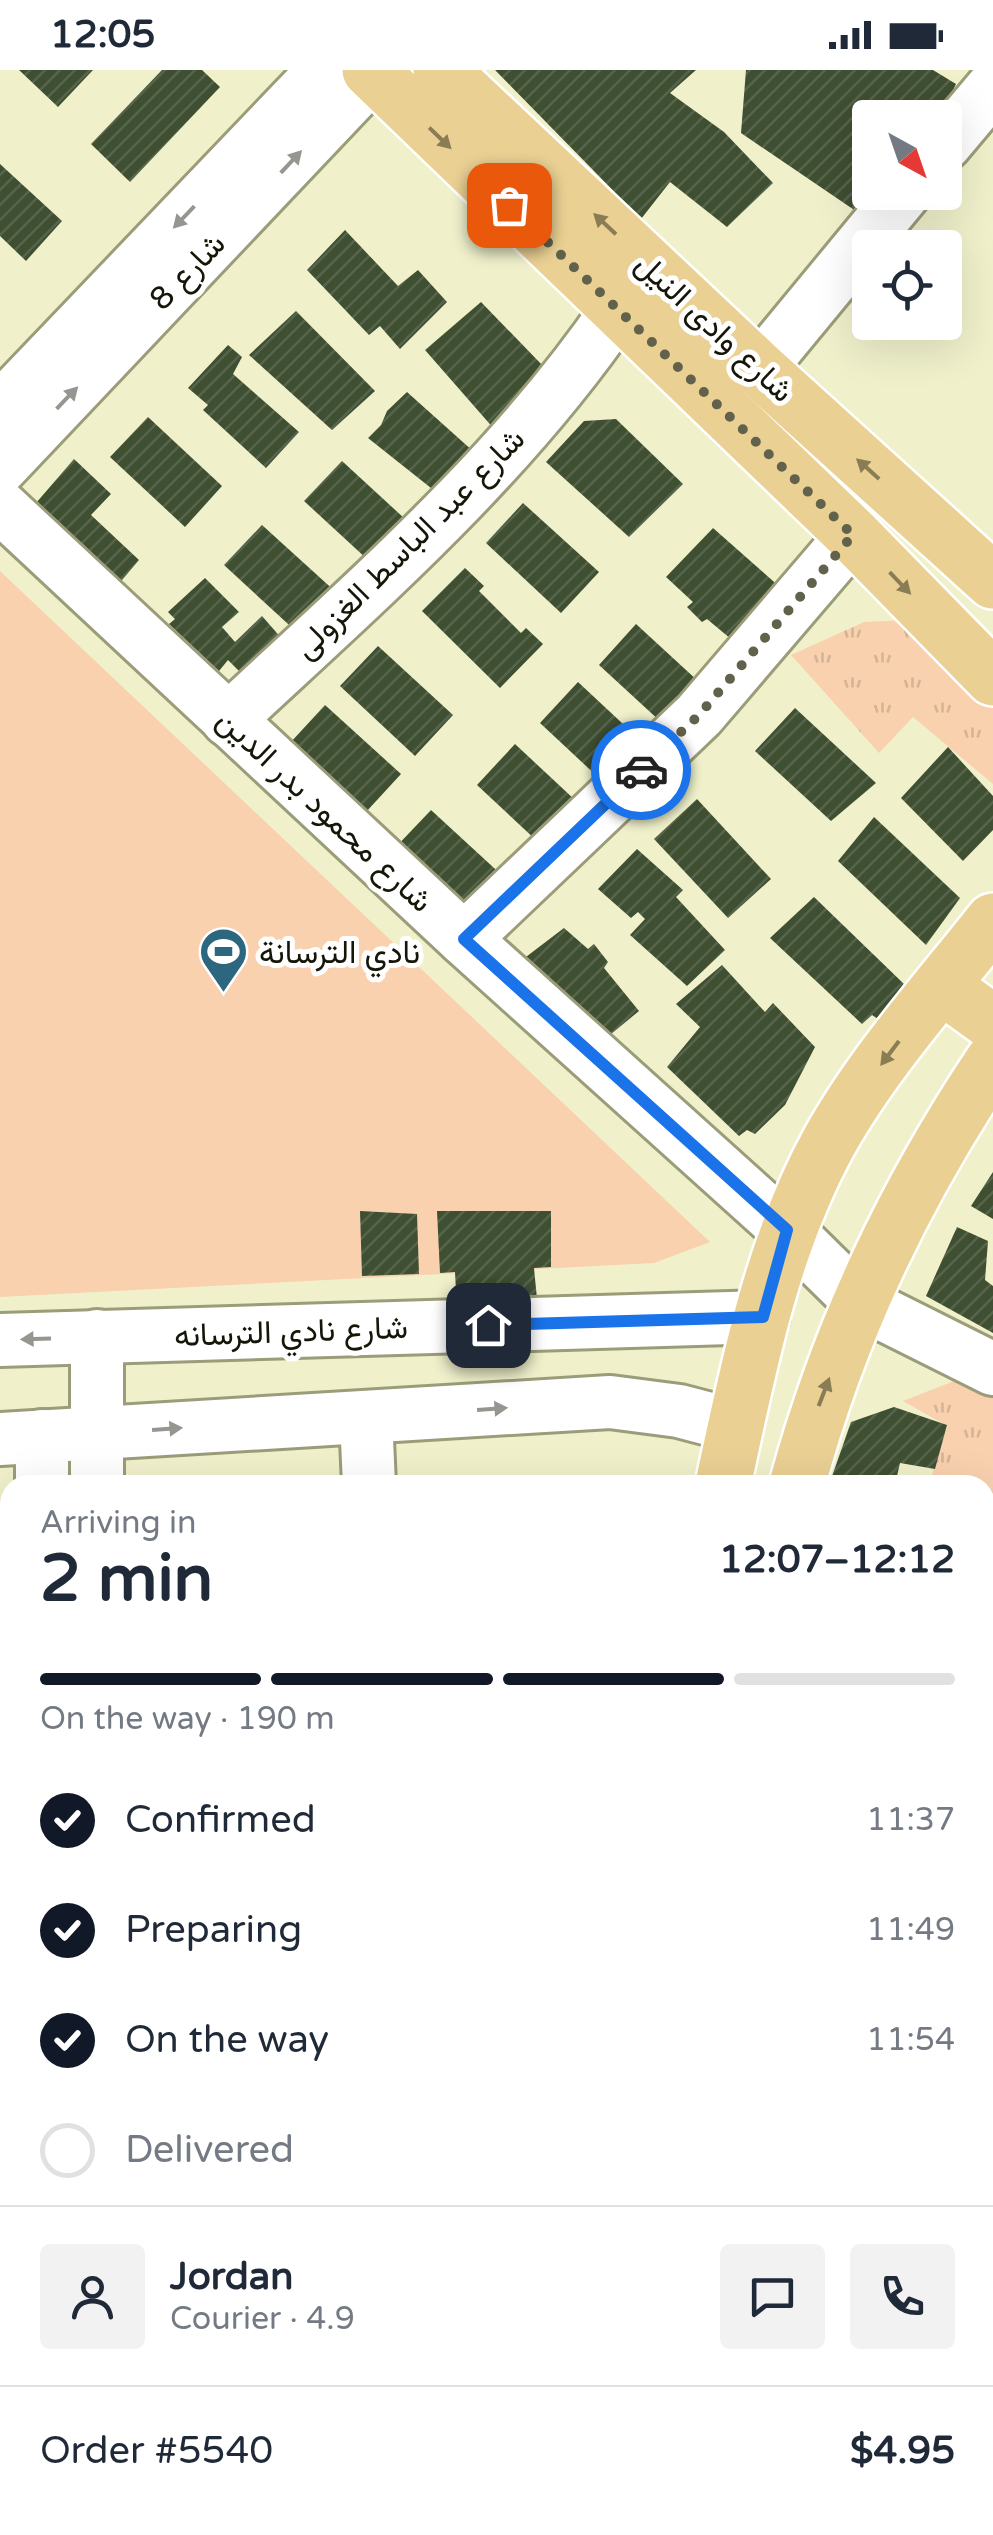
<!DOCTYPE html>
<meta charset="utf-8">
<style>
body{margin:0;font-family:"Varela Round",Vazirmatn,sans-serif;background:#f2f2f3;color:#1f2937;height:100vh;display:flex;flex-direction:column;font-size:38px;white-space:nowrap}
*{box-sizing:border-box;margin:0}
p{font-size:32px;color:#747a83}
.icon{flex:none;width:55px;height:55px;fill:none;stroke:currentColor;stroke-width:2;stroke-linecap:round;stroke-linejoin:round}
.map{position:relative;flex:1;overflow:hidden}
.side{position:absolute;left:0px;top:1405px;width:995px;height:1060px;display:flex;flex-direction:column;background:#fff;border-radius:30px 30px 0 0;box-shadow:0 10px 40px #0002}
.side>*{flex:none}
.needle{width:65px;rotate:140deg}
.fabs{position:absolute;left:852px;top:30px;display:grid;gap:20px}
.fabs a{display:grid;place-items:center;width:110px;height:110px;border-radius:10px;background:#fff;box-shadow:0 10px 40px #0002;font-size:50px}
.pin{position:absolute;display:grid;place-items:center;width:85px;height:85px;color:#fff;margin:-42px;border-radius:20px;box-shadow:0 5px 15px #0006}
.courier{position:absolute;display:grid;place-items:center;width:100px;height:100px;margin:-50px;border:8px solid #1a73e8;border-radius:50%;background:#fff;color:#222;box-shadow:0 2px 12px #0007}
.headline em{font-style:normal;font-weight:700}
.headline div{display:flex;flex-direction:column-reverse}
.headline{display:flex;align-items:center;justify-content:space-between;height:170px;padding:0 40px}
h1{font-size:65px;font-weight:700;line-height:75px}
.bar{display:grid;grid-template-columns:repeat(4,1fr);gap:15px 10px;align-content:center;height:120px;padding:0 40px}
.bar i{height:12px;border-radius:8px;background:#e0e1e3}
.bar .selected{background:#111827}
.bar p{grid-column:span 4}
.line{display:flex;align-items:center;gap:25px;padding:0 40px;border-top:2px solid #e0e1e3}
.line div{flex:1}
.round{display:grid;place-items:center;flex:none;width:105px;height:105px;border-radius:10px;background:#f2f2f3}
ol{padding:0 40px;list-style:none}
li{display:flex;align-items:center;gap:30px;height:110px}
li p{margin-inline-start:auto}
li .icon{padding:10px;border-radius:50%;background:#111827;color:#fff;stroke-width:4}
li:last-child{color:#747a83}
li i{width:55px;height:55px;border:5px solid #e0e1e3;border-radius:50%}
.status{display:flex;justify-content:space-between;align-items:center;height:70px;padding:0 50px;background:#fff;direction:ltr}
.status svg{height:28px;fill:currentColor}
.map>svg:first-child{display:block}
.grass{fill:url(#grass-tufts)}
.garden{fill:#f9d1af}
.building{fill:url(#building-hatch)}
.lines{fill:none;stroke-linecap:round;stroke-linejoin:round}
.minor-casing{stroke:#9b9c79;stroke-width:58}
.major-casing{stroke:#fff;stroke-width:60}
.minor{stroke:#fff;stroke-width:52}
.major{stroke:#ead093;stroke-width:55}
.oneway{fill:#8a7c54}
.oneway2{fill:#969690}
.done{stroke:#62624c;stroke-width:10;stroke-dasharray:0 18}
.route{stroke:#1a73e8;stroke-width:12}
.labels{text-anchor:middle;stroke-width:10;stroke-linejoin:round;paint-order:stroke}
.street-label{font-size:32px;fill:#151508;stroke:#fff}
.poi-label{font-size:32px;fill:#151508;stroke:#fff;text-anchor:start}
</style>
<div class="status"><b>12:05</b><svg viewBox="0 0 49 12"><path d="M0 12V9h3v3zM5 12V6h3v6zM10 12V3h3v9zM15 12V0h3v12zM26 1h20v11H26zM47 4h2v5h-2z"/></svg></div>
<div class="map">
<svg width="993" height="2465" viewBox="0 0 993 2465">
<defs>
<pattern id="grass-tufts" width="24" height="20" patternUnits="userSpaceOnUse" patternTransform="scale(2.5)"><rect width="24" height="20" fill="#f9d1af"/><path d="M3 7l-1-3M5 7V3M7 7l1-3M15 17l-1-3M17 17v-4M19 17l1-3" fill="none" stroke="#d5b395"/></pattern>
<pattern id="building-hatch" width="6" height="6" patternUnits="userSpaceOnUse" patternTransform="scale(2.5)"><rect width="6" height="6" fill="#3f4f32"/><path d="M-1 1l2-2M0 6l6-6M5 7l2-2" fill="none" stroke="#57644c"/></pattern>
</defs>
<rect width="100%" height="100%" fill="#f0f1cb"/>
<g class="grass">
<path d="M926,549L993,620V714L913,647L879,683L791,585L864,552Z"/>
<path d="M954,1311L993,1321V1433H985V1415H929L947,1356L903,1331Z"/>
<path d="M985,1457L993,1459V1580H985Z"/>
</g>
<path class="garden" d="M0,501L710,1172L654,1193L0,1227Z"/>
<g class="building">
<path d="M19,0H93L58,37Z"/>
<path d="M162,0H202L220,17L130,112L91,74Z"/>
<path d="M495,0H696L670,23L724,62L773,113L727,157L670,112L641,149Z"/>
<path d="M746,0H933L956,14L940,48H870V122H887L866,148L741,63Z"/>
<path d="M0,94L62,151L26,191L0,166Z"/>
<path d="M345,160L398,216L418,200L447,232L400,279L380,256L369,265L307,200Z"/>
<path d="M481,232L544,297L502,368L425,280Z"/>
<path d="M296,241L375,321L332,360L249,285Z"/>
<path d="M228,275L242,287L233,304L299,362L266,398L203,340L208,335L188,318Z"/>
<path d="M407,322L474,382L436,422L368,368L381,355L387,341Z"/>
<path d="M148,347L222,416L185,457L110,387Z"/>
<path d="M616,349L683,414L629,467L546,392L584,351Z"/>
<path d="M74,389L111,424L91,445L139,490L111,523L34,456L36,433Z"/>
<path d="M342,391L417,460L380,501L304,431Z"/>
<path d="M523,433L599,502L561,543L486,473Z"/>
<path d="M262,455L338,524L300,565L224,495Z"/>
<path d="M713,458L782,519L743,579L707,549L702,552L687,537L693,532L666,507Z"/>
<path d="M465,498L484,516L479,521L521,563L526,558L543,574L500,618L422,541Z"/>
<path d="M205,508L239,542L222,557L235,572L262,546L283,570L256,600L248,593L240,602L228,590L219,601L169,554L175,549L168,542Z"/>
<path d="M636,554L711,623L674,664L599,595Z"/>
<path d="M378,576L453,645L415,686L340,616Z"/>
<path d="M578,612L653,682L615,723L540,653Z"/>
<path d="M325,635L401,704L366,742L290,673Z"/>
<path d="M795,638L876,713L831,751L755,681Z"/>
<path d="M515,674L590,744L552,785L477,715Z"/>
<path d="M948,677L993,726V760L963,791L901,728Z"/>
<path d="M697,729L771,809L728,848L654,769Z"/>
<path d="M431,740L506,809L468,850L393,780Z"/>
<path d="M874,747L960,828L926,875L838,791Z"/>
<path d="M637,779L683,820L676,827L725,880L687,916L630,865L645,849L638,842L631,848L598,819Z"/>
<path d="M814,827L904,914L878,949L872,945L862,954L770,868Z"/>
<path d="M564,858L588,879L594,874L608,892L604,898L639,941L599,974L518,893Z"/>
<path d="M722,895L765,942L773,933L815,977L785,1035L755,1064L747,1060L739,1066L667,997L700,957L676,934Z"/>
<path d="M993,1102V1149L971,1136Z"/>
<path d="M360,1141L417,1144L419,1204L362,1206Z"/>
<path d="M437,1141H551V1197L534,1198L538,1239L457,1242L455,1202L440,1203Z"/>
<path d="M957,1157L988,1171L985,1210L993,1216V1263L926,1226Z"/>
<path d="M894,1337L947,1355L935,1399L900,1393L897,1406L915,1415H829L851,1352Z"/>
<path d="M985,1595L993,1596V1640H985Z"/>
<path d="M10,2215V2401L0,2400V2216Z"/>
<rect x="985" y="2232" width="8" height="53"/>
<path d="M985,2442H991L990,2465H891L892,2455H985Z"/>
</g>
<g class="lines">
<defs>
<g id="minor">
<path d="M945,74L993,17"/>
<path d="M759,299L905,122"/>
<path d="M0,339L324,0"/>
<path d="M0,398L374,3"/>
<path d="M0,436L464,869L787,1160L847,1219L871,1238L993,1299"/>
<path d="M228,650C366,521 510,397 617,240"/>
<path d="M464,869L699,645L853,465"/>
<path d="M97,1266V1415"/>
<path d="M0,1270L763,1247"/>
<path d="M366,1347L369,1415"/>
<path d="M42,1366V1415"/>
<path d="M0,1369L610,1332L679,1341L736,1356"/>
<path d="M985,2336V2361"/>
<path d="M670,2455V2465"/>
<path d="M722,2455L723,2465"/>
</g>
<g id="major">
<path d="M370,0L853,465L993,608"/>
<path d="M441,0L759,299L993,511"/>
<path d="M942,916L993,953"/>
<path d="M723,1415C748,1299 771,1178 829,1072C873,993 937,922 993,851"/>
<path d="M797,1415C839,1261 904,1124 993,991"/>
<path d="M985,1860H993"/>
<path d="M0,1886L10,1885"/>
<path d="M985,2081H993"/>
<path d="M0,2110H10"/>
</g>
</defs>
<use href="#minor" class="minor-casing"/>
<use href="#major" class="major-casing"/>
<use href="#minor" class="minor"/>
<use href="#major" class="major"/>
</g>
<defs><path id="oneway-solid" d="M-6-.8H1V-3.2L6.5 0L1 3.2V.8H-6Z" transform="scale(2.5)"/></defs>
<g class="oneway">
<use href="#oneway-solid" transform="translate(440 68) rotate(44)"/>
<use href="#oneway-solid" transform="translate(605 154) rotate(-137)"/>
<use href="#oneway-solid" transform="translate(868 399) rotate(-138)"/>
<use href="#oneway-solid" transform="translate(900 513) rotate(46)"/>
<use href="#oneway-solid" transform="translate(890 983) rotate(127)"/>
<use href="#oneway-solid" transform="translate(824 1322) rotate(-69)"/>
</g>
<g class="oneway2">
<use href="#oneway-solid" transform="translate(291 92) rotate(-47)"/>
<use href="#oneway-solid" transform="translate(184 147) rotate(134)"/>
<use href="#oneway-solid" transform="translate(67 328) rotate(-46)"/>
<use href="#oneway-solid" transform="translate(36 1269) rotate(178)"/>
<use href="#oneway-solid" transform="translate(492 1339) rotate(-4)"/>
<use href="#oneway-solid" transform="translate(167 1359) rotate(-4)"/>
</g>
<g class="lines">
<path class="done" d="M509,135L853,465L699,645L641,700"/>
<path class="route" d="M488,1255L763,1247L787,1160L464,869L641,700"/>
</g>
<defs>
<symbol id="stadium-pin" viewBox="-11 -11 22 30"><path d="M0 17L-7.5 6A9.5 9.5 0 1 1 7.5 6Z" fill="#2c677f" stroke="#fff"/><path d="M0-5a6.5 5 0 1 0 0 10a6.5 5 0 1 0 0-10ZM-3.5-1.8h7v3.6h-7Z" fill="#fff"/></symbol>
</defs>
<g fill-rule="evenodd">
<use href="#stadium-pin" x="196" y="854" width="55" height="75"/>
</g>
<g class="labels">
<g class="street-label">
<text transform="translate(187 201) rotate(-46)" y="11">شارع 8</text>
<text transform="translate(715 257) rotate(43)" y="11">شارع وادى النيل</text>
<text transform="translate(409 473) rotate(-45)" y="11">شارع عبد الباسط الغزولى</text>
<text transform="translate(325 740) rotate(43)" y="11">شارع محمود بدر الدين</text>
<text transform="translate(291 1261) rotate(-2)" y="11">شارع نادي الترسانه</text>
</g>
<g class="poi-label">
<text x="259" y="893">نادي الترسانة</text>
</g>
</g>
</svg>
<div class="fabs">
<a><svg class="needle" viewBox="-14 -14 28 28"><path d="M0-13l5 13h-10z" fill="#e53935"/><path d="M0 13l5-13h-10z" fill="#747a83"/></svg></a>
<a><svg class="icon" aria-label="locate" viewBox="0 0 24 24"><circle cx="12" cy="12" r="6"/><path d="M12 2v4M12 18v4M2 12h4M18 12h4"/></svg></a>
</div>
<div class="pin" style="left:509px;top:135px;background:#ea580c"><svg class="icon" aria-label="bag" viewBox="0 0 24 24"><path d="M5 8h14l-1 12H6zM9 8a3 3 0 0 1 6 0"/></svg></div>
<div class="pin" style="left:488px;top:1255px;background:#1f2937"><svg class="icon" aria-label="home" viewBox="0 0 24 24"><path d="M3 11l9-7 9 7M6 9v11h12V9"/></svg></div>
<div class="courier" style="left:641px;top:700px"><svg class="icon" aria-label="car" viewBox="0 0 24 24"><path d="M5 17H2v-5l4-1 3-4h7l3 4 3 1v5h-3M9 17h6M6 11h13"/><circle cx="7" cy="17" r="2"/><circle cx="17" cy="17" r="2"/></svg></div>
<section class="side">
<div class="headline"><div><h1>2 min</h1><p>Arriving in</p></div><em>12:07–12:12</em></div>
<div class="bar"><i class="selected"></i><i class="selected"></i><i class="selected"></i><i></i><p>On the way · 190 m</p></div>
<ol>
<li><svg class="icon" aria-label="check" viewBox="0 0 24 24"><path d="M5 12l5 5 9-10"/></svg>Confirmed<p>11:37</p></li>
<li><svg class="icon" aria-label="check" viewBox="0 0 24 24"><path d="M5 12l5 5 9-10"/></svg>Preparing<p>11:49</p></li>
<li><svg class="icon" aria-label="check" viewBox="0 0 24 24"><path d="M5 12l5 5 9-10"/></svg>On the way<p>11:54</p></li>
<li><i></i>Delivered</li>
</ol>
<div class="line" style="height:180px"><a class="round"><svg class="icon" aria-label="person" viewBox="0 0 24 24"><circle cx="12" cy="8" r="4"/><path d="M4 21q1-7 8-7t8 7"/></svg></a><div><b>Jordan</b><p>Courier · 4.9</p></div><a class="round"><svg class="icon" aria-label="chat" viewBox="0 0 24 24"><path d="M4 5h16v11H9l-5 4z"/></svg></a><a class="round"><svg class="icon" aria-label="phone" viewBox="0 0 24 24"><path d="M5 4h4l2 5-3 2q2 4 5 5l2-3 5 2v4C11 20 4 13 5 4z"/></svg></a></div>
<div class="line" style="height:130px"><div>Order #5540</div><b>$4.95</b></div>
</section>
</div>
